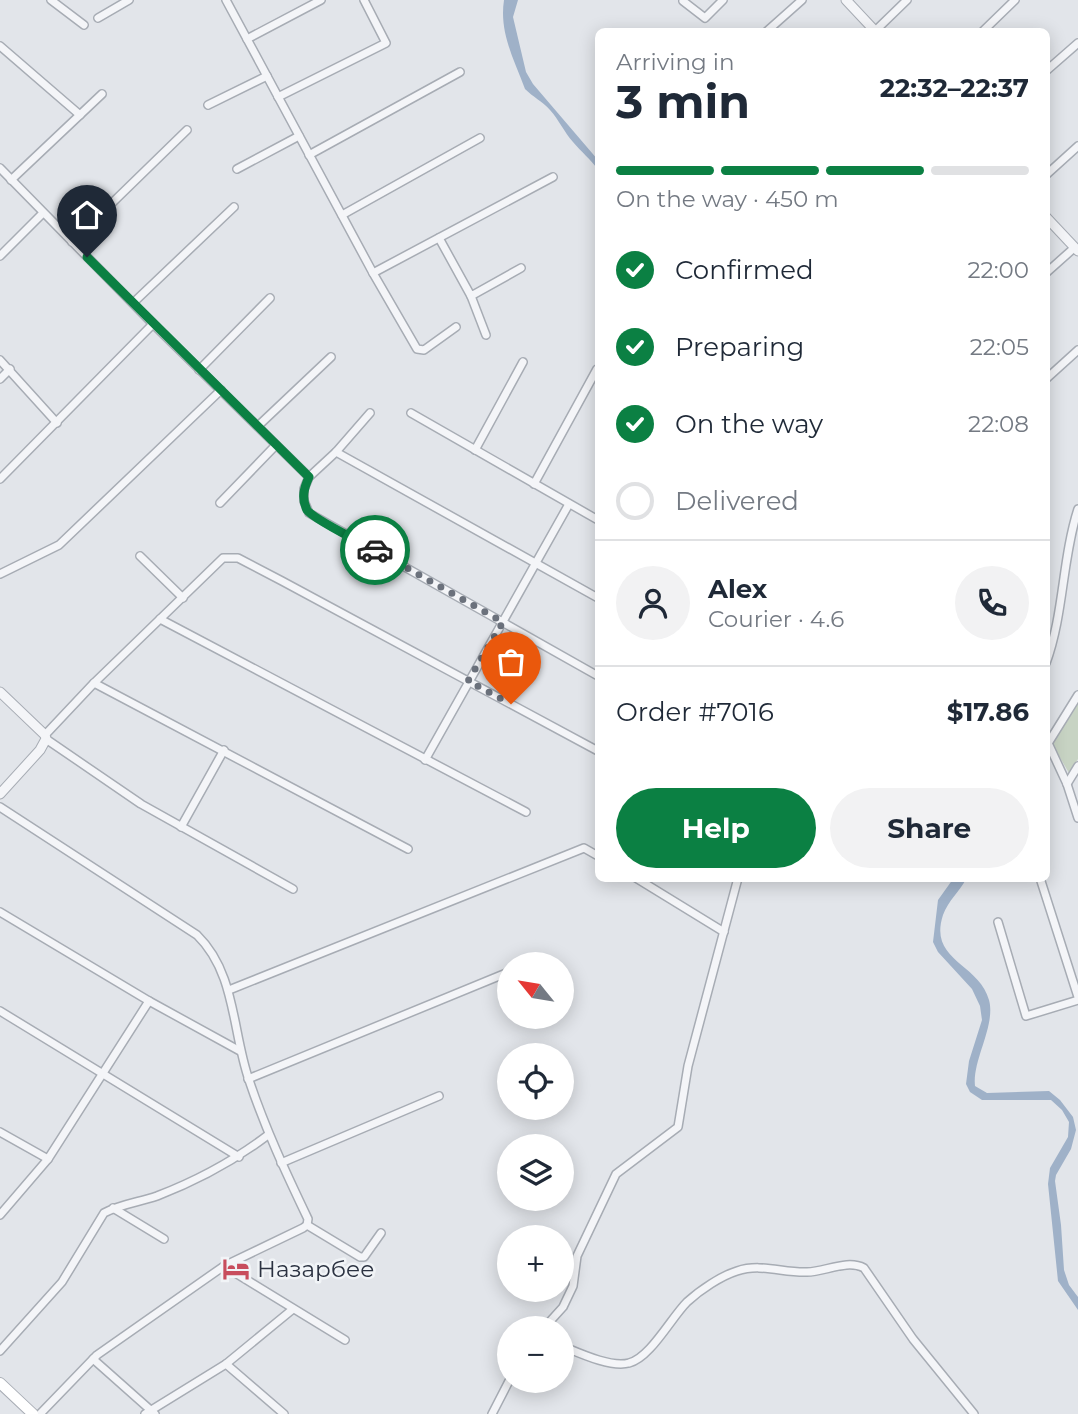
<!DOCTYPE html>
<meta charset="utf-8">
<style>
body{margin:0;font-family:Montserrat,sans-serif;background:#f2f2f3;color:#1f2937;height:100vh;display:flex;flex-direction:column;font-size:26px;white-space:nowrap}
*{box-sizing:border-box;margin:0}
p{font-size:23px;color:#747a83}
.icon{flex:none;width:38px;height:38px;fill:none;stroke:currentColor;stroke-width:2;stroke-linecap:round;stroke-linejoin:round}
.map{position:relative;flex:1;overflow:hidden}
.side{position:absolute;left:595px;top:28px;width:455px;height:854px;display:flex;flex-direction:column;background:#fff;border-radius:10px;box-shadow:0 4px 18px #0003}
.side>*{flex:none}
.needle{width:46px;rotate:300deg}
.buttons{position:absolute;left:497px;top:952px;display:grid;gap:14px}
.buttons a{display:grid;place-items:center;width:77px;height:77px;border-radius:50%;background:#fff;box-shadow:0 4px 18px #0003;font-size:35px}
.pin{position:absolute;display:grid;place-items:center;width:60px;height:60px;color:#fff;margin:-72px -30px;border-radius:50% 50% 50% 0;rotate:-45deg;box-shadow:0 0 7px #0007}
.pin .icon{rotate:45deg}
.courier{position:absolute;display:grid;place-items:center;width:70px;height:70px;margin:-35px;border:5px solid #0b8043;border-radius:50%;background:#fff;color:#222;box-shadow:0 2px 9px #0007}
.headline em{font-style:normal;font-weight:700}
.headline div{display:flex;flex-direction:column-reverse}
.headline{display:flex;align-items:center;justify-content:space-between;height:119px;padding:0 21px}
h1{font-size:46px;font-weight:700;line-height:52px}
.bar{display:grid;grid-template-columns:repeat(4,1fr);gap:10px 7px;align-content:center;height:84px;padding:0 21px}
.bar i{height:9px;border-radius:5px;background:#e0e1e3}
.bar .current{background:#0b8043}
.bar p{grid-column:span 4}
.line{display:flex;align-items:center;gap:18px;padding:0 21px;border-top:2px solid #e0e1e3}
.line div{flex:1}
.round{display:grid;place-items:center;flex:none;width:74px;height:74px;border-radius:37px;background:#f2f2f3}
ol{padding:0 21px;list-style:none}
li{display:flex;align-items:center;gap:21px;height:77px}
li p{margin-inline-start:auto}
li .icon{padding:7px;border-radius:50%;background:#0b8043;color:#fff;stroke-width:4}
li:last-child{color:#747a83}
li i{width:38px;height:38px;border:4px solid #e0e1e3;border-radius:50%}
.action{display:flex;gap:14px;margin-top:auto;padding:14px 21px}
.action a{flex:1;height:80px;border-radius:42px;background:#0b8043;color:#fff;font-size:28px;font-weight:700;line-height:80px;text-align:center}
.action a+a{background:#f2f2f3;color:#1f2937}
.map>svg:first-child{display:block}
.green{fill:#c7d3c3}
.water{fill:#9fb1c8}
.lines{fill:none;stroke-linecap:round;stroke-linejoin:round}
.minor-casing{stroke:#a7acb4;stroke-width:10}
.tertiary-casing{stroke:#a7acb4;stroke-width:11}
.secondary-casing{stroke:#a7acb4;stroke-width:12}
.minor{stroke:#f4f5f8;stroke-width:7}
.tertiary{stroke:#f4f5f8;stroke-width:9}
.secondary{stroke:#fff;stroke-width:10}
.done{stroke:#6b717c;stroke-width:7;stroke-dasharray:0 12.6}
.route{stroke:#0b8043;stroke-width:9}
.labels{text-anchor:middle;stroke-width:5;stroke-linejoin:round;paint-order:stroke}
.poi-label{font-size:23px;fill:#2b3241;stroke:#f1f4f7;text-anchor:start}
</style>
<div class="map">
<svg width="1078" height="1414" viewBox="0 0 1078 1414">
<rect width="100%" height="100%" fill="#e2e5ea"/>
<path class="green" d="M1078,702V759L1069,773L1052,744Z"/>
<g class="water">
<path d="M504,0H518L513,17L526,72L533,84L598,160V170C591,159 581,152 573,142C564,132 559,120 550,110C542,101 533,97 525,89C514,59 499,33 504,0Z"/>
<path d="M953,879H966C960,891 948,901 943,915C928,961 979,963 989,1000C996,1026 972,1060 975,1086L987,1093L1049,1091L1060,1100L1073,1117L1076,1130L1071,1149L1056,1175L1055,1181L1061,1225L1064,1270L1069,1285L1078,1297V1310L1058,1281L1048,1184L1050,1168L1068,1137L1069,1122L1062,1110L1051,1100H982L970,1092L966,1084L969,1061L982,1020L980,1006L972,989L938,952L933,942L938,900Z"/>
</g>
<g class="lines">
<defs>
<g id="minor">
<path d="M51,0L84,25"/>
<path d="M226,0L373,273L417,349L424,350L456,327"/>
<path d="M683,1L705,18L723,0"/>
<path d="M98,18L129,0"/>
<path d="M766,32L802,0"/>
<path d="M874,32L907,0"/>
<path d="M982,32L1015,0"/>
<path d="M247,39L321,0"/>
<path d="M0,46L80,115"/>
<path d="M1046,71L1078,43"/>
<path d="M278,97L386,43L364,0"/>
<path d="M208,105L267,76"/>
<path d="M309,155L460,72"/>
<path d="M0,168L153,324L309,477"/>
<path d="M237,169L299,136"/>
<path d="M1046,175L1078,146"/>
<path d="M11,180L102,94"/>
<path d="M342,215L480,138"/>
<path d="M439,238L471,296L521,268"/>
<path d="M72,242L187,130"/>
<path d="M0,256L43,213"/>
<path d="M373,273L553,177"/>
<path d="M1046,273L1074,248"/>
<path d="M471,296L486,335"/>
<path d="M133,303L234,207"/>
<path d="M0,360L57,423"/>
<path d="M199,370L270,298"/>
<path d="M0,379L10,369"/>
<path d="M1046,379L1078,350"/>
<path d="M370,413L336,452L309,477L304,489V501L309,513L598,676"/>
<path d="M411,413L598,520"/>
<path d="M258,426L331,357"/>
<path d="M475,450L523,362"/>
<path d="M336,452L598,598"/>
<path d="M0,479L153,324"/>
<path d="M534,484L597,369"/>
<path d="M220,503L275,446"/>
<path d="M140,556L183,598"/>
<path d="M0,574L59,545L221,390"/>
<path d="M160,619L526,812"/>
<path d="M1046,663C1064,614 1062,559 1078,509"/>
<path d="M94,683L408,849"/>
<path d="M45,735L94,683L223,558H238L282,581L598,751"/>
<path d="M46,739L141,804L293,889"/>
<path d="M1048,743L1067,784L1078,818"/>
<path d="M1047,745L1078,695"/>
<path d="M425,760L569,504"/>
<path d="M1067,784L1078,766"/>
<path d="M0,807L197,935C236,973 232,1031 249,1080C265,1128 286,1173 308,1219L307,1225L303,1228L224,1266L97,1355L40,1414"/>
<path d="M181,827L224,750"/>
<path d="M636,878L724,932"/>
<path d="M1040,878L1078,997"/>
<path d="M0,912L149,1001L240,1051"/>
<path d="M998,922L1026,1016L1078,1000"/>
<path d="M229,990L584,848L598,856"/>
<path d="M0,1011L239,1157"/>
<path d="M248,1079L509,972"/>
<path d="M0,1132L48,1159"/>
<path d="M281,1163L439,1096"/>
<path d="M113,1208L164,1239"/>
<path d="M0,1215L48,1159L149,1001"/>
<path d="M307,1225L360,1257H364L381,1233"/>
<path d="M224,1266L345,1340"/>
<path d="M544,1328L563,1307L573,1286L577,1256L616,1174L678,1127L688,1066L738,878"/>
<path d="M562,1346C579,1353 611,1368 629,1363C650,1358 671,1318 687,1302C700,1290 721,1276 737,1271C761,1263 783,1273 807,1272C825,1272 847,1259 864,1268L913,1339L974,1414"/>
<path d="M0,1351L62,1282L104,1213C121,1204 140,1202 157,1196C196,1181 235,1160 268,1135"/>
<path d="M93,1359L155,1414"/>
<path d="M226,1364L284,1414"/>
<path d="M145,1414L226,1364L293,1309"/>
<path d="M492,1414L509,1381"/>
</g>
<g id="tertiary">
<path d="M846,0L876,32"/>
<path d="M1046,217L1078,251"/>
<path d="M0,692L45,735L46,739L40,750L0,794"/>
</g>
<path id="secondary" d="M0,1383L33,1414"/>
</defs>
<use href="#minor" class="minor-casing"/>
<use href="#tertiary" class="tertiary-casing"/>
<use href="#secondary" class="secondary-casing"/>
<use href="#minor" class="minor"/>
<use href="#tertiary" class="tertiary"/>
<use href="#secondary" class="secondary"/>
</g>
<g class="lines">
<path class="done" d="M375,550L503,622L468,681L511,704"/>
<path class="route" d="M87,257L309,477C304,488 301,498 307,510C313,519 362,543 375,550"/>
</g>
<defs>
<symbol id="hotel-bare" viewBox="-9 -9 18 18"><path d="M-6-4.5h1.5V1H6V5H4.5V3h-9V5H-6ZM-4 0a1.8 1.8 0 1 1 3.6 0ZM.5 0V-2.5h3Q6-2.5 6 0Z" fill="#c84d5d" stroke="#f1f4f7" stroke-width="2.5" paint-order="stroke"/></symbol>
</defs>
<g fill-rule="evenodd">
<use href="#hotel-bare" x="217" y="1250" width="38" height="38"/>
</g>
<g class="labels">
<g class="poi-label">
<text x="257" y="1277">Назарбее</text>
</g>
</g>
</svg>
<div class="buttons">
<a><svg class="needle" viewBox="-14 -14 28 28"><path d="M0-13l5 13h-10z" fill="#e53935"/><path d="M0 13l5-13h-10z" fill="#747a83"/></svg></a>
<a><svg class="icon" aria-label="locate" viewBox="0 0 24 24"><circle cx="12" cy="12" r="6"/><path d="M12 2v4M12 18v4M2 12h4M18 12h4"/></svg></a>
<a><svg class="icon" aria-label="layers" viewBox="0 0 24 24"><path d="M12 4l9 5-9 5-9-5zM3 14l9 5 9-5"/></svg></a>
<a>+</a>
<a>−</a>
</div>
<div class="pin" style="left:511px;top:704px;background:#ea580c"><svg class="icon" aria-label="bag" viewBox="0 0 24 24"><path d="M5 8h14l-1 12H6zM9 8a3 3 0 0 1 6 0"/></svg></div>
<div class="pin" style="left:87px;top:257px;background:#1f2937"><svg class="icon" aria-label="home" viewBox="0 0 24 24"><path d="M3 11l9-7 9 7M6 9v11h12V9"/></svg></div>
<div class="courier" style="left:375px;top:550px"><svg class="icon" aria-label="car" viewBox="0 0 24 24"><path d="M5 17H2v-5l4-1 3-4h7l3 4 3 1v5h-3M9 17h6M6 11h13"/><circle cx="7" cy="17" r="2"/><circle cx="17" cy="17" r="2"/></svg></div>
<section class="side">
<div class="headline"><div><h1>3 min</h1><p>Arriving in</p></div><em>22:32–22:37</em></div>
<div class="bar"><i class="current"></i><i class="current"></i><i class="current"></i><i></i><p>On the way · 450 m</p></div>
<ol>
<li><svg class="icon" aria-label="check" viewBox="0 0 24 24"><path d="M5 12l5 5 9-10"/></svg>Confirmed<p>22:00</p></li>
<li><svg class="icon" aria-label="check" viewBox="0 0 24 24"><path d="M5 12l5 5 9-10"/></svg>Preparing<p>22:05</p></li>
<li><svg class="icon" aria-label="check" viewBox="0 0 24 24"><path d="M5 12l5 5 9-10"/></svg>On the way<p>22:08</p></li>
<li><i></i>Delivered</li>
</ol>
<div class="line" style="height:126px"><a class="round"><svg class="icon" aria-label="person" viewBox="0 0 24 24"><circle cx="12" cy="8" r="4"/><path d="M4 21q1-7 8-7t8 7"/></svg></a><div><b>Alex</b><p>Courier · 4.6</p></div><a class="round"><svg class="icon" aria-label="phone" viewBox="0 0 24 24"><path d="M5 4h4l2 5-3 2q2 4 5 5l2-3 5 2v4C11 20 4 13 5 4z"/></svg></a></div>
<div class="line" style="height:91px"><div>Order #7016</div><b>$17.86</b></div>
<div class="action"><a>Help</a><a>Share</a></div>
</section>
</div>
